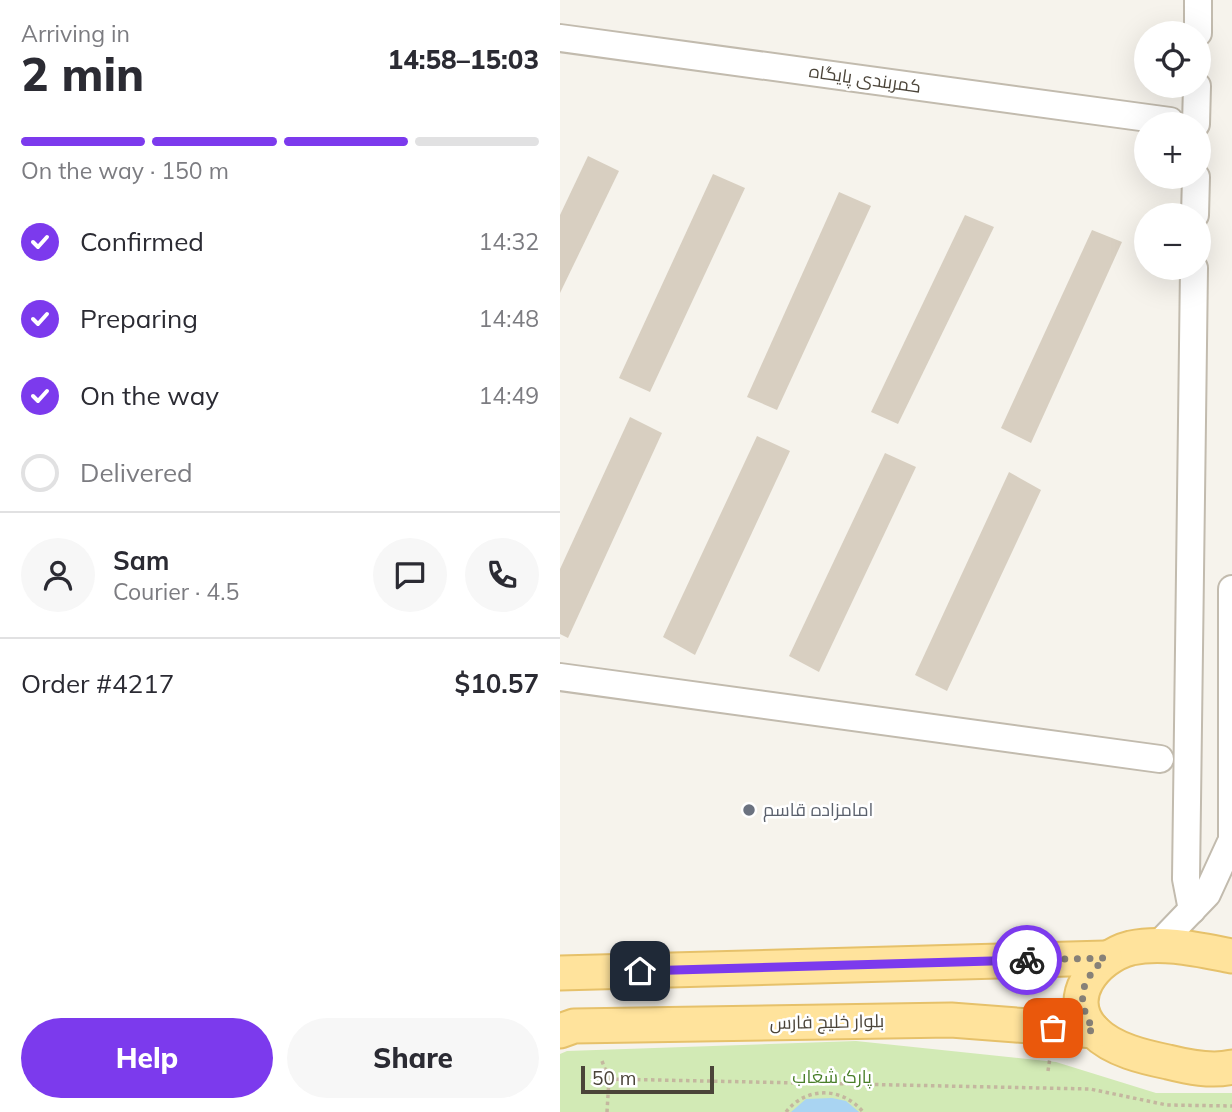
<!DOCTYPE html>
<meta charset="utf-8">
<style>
body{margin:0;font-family:Mulish,Cairo,sans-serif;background:#f7f7f7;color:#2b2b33;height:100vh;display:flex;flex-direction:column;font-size:26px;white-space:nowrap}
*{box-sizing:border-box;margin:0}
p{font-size:23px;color:#7c7c81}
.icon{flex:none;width:38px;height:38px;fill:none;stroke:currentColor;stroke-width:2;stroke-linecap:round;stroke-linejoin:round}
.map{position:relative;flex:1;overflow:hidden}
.drawer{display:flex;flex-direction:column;background:#fff;width:560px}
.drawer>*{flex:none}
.buttons{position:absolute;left:574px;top:21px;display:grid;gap:14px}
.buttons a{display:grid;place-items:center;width:77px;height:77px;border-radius:50%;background:#fff;box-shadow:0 7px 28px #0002;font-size:35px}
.scale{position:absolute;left:21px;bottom:18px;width:133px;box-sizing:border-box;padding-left:7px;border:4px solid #4b4439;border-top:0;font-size:19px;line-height:24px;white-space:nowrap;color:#4b4439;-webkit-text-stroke:5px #fff;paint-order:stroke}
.pin{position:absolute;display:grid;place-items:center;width:60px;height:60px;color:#fff;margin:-30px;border-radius:14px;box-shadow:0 4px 10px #0006}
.courier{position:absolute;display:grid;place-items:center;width:70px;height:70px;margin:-35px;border:5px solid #7c3aed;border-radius:50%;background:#fff;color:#222;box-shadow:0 2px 9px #0007}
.headline em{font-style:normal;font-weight:800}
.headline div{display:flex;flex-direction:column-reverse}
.headline{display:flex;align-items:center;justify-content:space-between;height:119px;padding:0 21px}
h1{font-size:46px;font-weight:800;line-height:52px}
.bar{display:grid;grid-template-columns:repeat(4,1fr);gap:10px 7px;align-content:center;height:84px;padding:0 21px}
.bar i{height:9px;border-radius:5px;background:#e1e1e2}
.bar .selected{background:#7c3aed}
.bar p{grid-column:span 4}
.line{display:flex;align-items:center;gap:18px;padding:0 21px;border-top:2px solid #e1e1e2}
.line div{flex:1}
.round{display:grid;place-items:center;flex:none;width:74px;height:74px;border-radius:37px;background:#f7f7f7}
ol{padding:0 21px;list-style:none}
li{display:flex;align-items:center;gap:21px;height:77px}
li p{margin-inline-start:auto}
li .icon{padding:7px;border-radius:50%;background:#7c3aed;color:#fff;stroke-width:4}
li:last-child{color:#7c7c81}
li i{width:38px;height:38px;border:4px solid #e1e1e2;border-radius:50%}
.cta{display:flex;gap:14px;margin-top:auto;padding:14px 21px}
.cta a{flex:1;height:80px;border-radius:42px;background:#7c3aed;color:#fff;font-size:28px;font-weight:800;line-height:80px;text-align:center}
.cta a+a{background:#f7f7f7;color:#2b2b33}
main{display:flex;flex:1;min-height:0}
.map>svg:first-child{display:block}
.green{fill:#d2eab5}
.water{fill:#a9d4f2}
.building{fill:#d8cfc1}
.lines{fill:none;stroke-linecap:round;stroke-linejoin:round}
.minor-casing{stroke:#c2bbae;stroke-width:30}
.major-casing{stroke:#e6c16a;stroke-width:37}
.path{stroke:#c4b79f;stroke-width:3.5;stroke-dasharray:3.5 3.5;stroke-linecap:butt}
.minor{stroke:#fff;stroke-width:26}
.major{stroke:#ffe39c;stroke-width:33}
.done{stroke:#878178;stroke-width:7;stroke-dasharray:0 12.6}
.route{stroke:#7c3aed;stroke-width:9}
.worship-dot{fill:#6b7280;stroke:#fff;stroke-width:2.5}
.labels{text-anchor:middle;stroke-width:5;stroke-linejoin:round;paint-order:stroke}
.street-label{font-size:18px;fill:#4b4439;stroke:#fff}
.worship-label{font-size:18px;fill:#5b616d;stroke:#fff;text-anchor:start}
.park-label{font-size:18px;fill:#4a7f2a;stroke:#fff}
</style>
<main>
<section class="drawer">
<div class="headline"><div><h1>2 min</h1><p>Arriving in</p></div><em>14:58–15:03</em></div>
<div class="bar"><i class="selected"></i><i class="selected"></i><i class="selected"></i><i></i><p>On the way · 150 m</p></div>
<ol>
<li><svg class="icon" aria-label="check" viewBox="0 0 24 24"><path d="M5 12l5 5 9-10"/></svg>Confirmed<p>14:32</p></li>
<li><svg class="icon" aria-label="check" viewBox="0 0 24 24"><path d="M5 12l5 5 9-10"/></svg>Preparing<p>14:48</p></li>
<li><svg class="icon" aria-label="check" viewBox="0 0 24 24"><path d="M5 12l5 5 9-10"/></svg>On the way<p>14:49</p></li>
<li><i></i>Delivered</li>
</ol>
<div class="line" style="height:126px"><a class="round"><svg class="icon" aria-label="person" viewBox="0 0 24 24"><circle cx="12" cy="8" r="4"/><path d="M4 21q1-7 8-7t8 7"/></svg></a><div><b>Sam</b><p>Courier · 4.5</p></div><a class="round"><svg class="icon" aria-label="chat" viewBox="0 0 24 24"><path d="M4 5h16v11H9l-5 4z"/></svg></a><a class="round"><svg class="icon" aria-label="phone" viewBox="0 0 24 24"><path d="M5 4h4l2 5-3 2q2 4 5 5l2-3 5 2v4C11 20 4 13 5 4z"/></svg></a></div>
<div class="line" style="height:91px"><div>Order #4217</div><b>$10.57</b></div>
<div class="cta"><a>Help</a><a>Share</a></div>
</section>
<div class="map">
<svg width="672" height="1112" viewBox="0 0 672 1112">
<rect width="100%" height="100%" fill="#f6f3ec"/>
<path class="green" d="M296,1041L496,1062L596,1093H672V1112H0V1054L7,1051Z"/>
<path class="water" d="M272,1098L286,1101L299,1112H231L246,1099Z"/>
<g class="building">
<path d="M28,156L59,171L0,293V215Z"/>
<path d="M153,174L185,188L90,392L59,378Z"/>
<path d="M279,192L311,206L217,410L187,397Z"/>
<path d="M405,215L434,227L338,424L311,412Z"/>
<path d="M532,230L562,242L471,443L441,428Z"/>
<path d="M70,417L102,433L8,638L0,634V569Z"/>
<path d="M197,436L230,451L135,655L103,637Z"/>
<path d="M325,453L356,467L259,672L229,656Z"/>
<path d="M449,472L481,490L387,691L355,675Z"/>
</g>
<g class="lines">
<defs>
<g id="minor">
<path d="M638,33V0"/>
<path d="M0,38L610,121"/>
<path d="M636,124L637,86"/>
<path d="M635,215L636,177"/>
<path d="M672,589V851"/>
<path d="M0,677L600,759"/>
<path d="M632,910L626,879L634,268"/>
<path d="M597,946L647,894L670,844"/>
</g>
<g id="major">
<path d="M672,956C640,950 604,941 571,948C535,957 501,1000 535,1032C553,1050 584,1057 608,1062C628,1067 652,1072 672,1067"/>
<path d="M0,973L545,958"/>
<path d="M0,1031L14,1026L391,1020L534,1031"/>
</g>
</defs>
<use href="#minor" class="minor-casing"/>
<use href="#major" class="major-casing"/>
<g class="path">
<path d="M42,1061L49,1079L47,1112"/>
<path d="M488,1071L491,1051"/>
<path d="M49,1079L530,1089L607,1105L672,1106"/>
<path d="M226,1112C246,1086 283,1087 303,1112"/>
</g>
<use href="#minor" class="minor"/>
<use href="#major" class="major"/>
</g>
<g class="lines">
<path class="done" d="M467,960L545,958C519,984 516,999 534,1031L493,1028"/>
<path class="route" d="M80,971L467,960"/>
</g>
<circle class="worship-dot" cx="189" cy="810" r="7"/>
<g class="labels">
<g class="street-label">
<text transform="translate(305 79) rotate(8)" y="6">کمربندی پایگاه</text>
<text transform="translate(267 1022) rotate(-1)" y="6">بلوار خلیج ‌فارس</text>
</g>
<g class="worship-label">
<text x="203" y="816">امامزاده قاسم</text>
</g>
<g class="park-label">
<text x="272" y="1083">پارک شغاب</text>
</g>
</g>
</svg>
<div class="buttons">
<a><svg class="icon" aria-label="locate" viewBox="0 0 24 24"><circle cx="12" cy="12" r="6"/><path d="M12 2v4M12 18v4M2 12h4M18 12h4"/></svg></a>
<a>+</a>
<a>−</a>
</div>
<div class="scale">50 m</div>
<div class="pin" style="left:493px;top:1028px;background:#ea580c"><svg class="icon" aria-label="bag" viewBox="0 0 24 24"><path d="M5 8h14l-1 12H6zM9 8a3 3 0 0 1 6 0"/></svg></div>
<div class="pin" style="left:80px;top:971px;background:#1f2937"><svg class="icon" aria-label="home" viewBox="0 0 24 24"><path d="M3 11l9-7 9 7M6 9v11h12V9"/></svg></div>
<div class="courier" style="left:467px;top:960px"><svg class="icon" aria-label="bike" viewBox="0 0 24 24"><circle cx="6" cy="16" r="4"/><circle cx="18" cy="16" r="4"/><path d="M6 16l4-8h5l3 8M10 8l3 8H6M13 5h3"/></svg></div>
</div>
</main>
